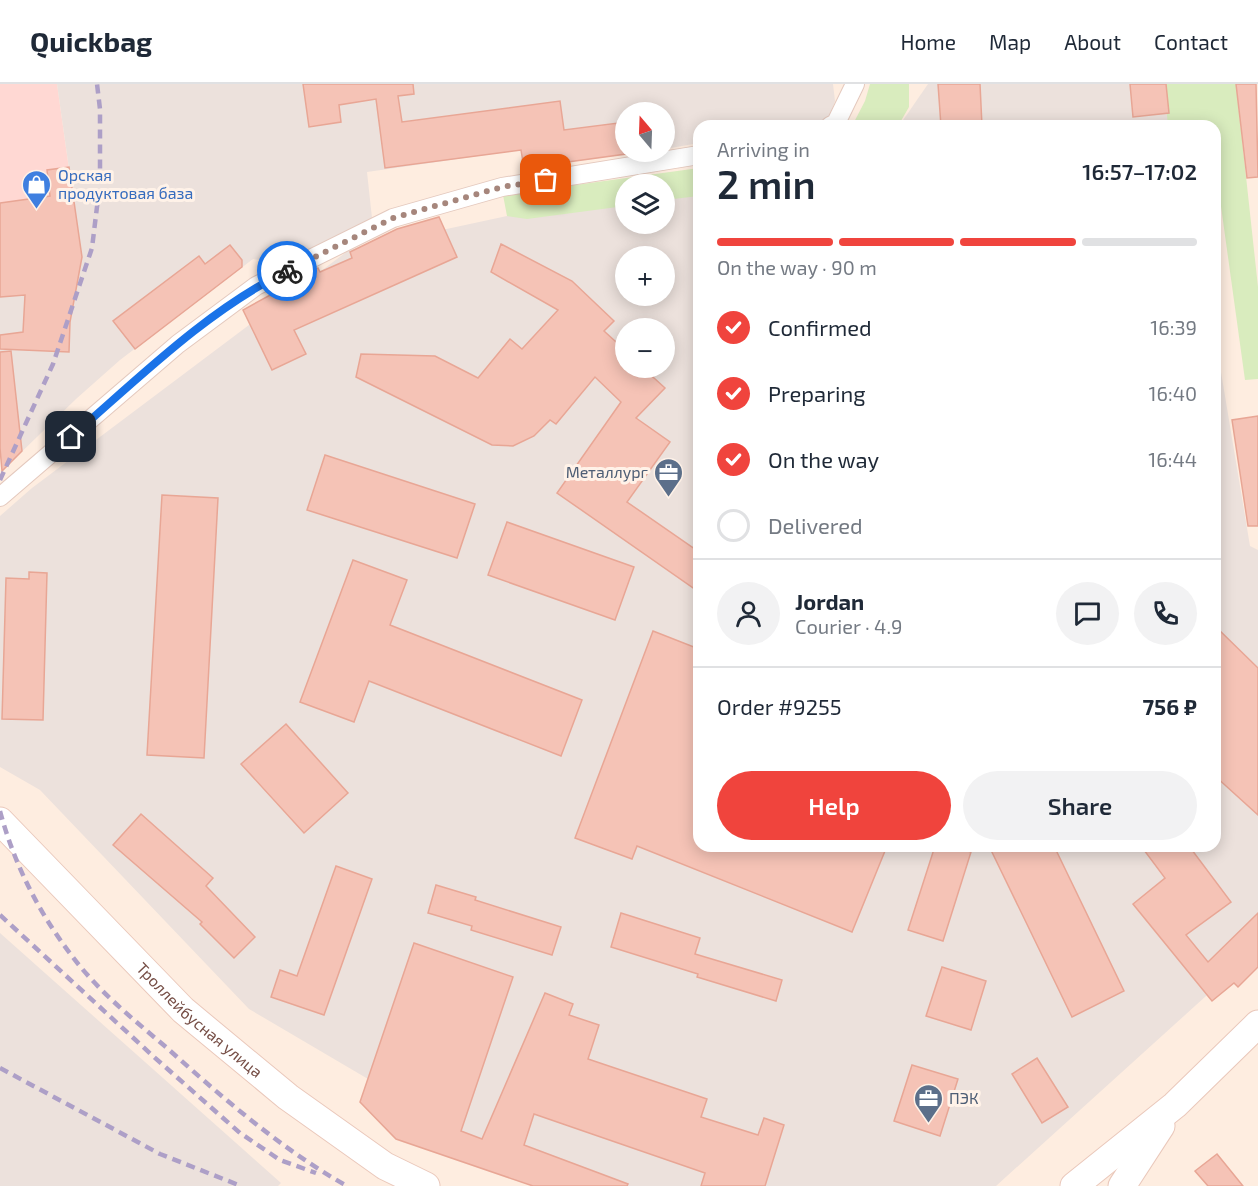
<!DOCTYPE html>
<meta charset="utf-8">
<style>
body{margin:0;font-family:"Exo 2",sans-serif;background:#f2f2f3;color:#1f2937;height:100vh;display:flex;flex-direction:column;font-size:22px;white-space:nowrap}
*{box-sizing:border-box;margin:0}
p{font-size:20px;color:#747a83}
.icon{flex:none;width:33px;height:33px;fill:none;stroke:currentColor;stroke-width:2;stroke-linecap:round;stroke-linejoin:round}
.map{position:relative;flex:1;overflow:hidden}
.sheet{position:absolute;left:693px;top:36px;width:528px;height:732px;display:flex;flex-direction:column;background:#fff;border-radius:18px;box-shadow:0 3px 15px #0003}
.sheet>*{flex:none}
.needle{width:39px;rotate:341deg}
.controls{position:absolute;left:615px;top:18px;display:grid;gap:12px}
.controls a{display:grid;place-items:center;width:60px;height:60px;border-radius:50%;background:#fff;box-shadow:0 3px 15px #0003;font-size:30px}
.pin{position:absolute;display:grid;place-items:center;width:51px;height:51px;color:#fff;margin:-26px;border-radius:12px;box-shadow:0 3px 9px #0006}
.courier{position:absolute;display:grid;place-items:center;width:60px;height:60px;margin:-30px;border:4px solid #1a73e8;border-radius:50%;background:#fff;color:#222;box-shadow:0 2px 8px #0007}
.summary em{font-style:normal;font-weight:600}
.summary div{display:flex;flex-direction:column-reverse}
.summary{display:flex;align-items:center;justify-content:space-between;height:102px;padding:0 24px}
h1{font-size:39px;font-weight:600;line-height:45px}
.bar{display:grid;grid-template-columns:repeat(4,1fr);gap:9px 6px;align-content:center;height:72px;padding:0 24px}
.bar i{height:8px;border-radius:4px;background:#e0e1e3}
.bar .current{background:#f0443d}
.bar p{grid-column:span 4}
.line{display:flex;align-items:center;gap:15px;padding:0 24px;border-top:2px solid #e0e1e3}
.line div{flex:1}
.round{display:grid;place-items:center;flex:none;width:63px;height:63px;border-radius:32px;background:#f2f2f3}
ol{padding:0 24px;list-style:none}
li{display:flex;align-items:center;gap:18px;height:66px}
li p{margin-inline-start:auto}
li .icon{padding:6px;border-radius:50%;background:#f0443d;color:#fff;stroke-width:4}
li:last-child{color:#747a83}
li i{width:33px;height:33px;border:3px solid #e0e1e3;border-radius:50%}
.action{display:flex;gap:12px;margin-top:auto;padding:12px 24px}
.action a{flex:1;height:69px;border-radius:36px;background:#f0443d;color:#fff;font-size:24px;font-weight:600;line-height:69px;text-align:center}
.action a+a{background:#f2f2f3;color:#1f2937}
header{display:flex;align-items:center;gap:36px;box-sizing:border-box;height:84px;padding:0 30px;background:#fff;border-bottom:2px solid #e0e1e3}
header strong{font-size:28px}
nav{display:flex;gap:33px;margin-inline-start:auto;font-size:21px}
.map>svg:first-child{display:block}
.commercial{fill:#ffd8d3}
.industrial{fill:#ece1dc;fill-rule:evenodd}
.green{fill:#d9ecbe}
.building{fill:#f5c3b6;stroke:#e8a695;stroke-width:1.5}
.lines{fill:none;stroke-linecap:round;stroke-linejoin:round}
.street-casing{stroke:#e4c9be;stroke-width:20}
.secondary-casing{stroke:#eac8bb;stroke-width:29}
.street{stroke:#fff;stroke-width:18}
.secondary{stroke:#fff;stroke-width:27}
.rail{stroke:#ad9fc7;stroke-width:4.5;stroke-dasharray:9 6;stroke-linecap:butt}
.done{stroke:#a6867c;stroke-width:6;stroke-dasharray:0 10.8}
.route{stroke:#1a73e8;stroke-width:8}
.labels{text-anchor:middle;stroke-width:6;stroke-linejoin:round;paint-order:stroke}
.shop-label{font-size:16px;fill:#366cbe;stroke:#fff2e8;text-anchor:start}
.service-label{font-size:16px;fill:#4e5e75;stroke:#fff2e8;text-anchor:end}
.street-label{font-size:16px;fill:#764e46;stroke:#fff2e8}
</style>
<header>
<strong>Quickbag</strong>
<nav><a>Home</a><a>Map</a><a>About</a><a>Contact</a></nav>
</header>
<div class="map">
<svg width="1258" height="1102" viewBox="0 0 1258 1102">
<rect width="100%" height="100%" fill="#feede0"/>
<path class="commercial" d="M0,0H57L81,170L0,178Z"/>
<g class="industrial">
<path d="M57,0H833L835,17L830,32L818,42H699V59L665,65L664,28H626V68H646L524,84L521,66L367,88L372,134L317,167L277,178L253,175L120,276L76,315L2,387L0,364V178L81,169Z"/>
<path d="M928,0H1173L1180,42H899Z"/>
<path d="M699,109V762H1215V252L1250,462L1258,466V865L996,1102H550L249,925L40,706L0,683V432L32,404L349,166L507,132L625,118L626,140H664L665,113ZM626,172H664V212H626ZM626,244H664V284H626Z"/>
<path d="M0,849L281,1099L278,1102H0Z"/>
</g>
<g class="green">
<path d="M870,0H909V23L898,42H852L865,17Z"/>
<path d="M1164,0H1236L1258,203V295L1245,296L1215,79V42H1168Z"/>
<path d="M699,84V112L665,116L664,100H626L625,122L527,135L507,132L503,111Z"/>
</g>
<g class="building">
<path d="M303,0H413L414,10L398,12L402,38L560,17L564,46L626,38V70L524,84L521,66L385,84L376,15L339,21L341,38L309,43Z"/>
<path d="M938,0H980L982,42H941Z"/>
<path d="M1130,0H1166L1169,29L1133,33Z"/>
<path d="M1236,0H1256L1258,93L1247,94Z"/>
<path d="M69,83L82,173L70,238L69,268L0,265V251L23,248L25,211L0,213V119L50,112L47,86Z"/>
<path d="M439,133L457,173L294,246L306,270L272,286L243,226L285,203L284,201L318,184L320,188L352,174L350,168L397,145Z"/>
<path d="M501,160L572,197L614,237L604,247L626,267V284H643L665,304L636,334L670,358L627,418L699,468V508L557,409L621,318L595,293L556,340L550,336L534,352L513,362L492,361L356,293L361,270L435,272L478,294L510,255L522,265L558,226L491,188Z"/>
<path d="M230,161L242,176V183L135,265L113,237L199,172L205,180Z"/>
<path d="M11,267L22,367L2,387L0,364V268Z"/>
<path d="M1258,332V442H1248L1232,336Z"/>
<path d="M325,371L475,420L457,474L307,426Z"/>
<path d="M162,411L218,414L204,674L147,671Z"/>
<path d="M507,438L634,483L615,536L488,491Z"/>
<path d="M353,476L407,496L390,541L582,616L561,672L369,597L354,638L300,618Z"/>
<path d="M29,488L47,489L43,636L2,635L6,494L29,495Z"/>
<path d="M1215,542L1258,584V731L1215,692Z"/>
<path d="M653,547L699,565V762H887L852,848L637,762L632,775L575,754Z"/>
<path d="M286,640L348,709L304,749L241,680Z"/>
<path d="M141,730L213,794L206,802L255,853L234,874L200,840L202,838L113,761Z"/>
<path d="M935,762H952L971,768L943,857L908,846Z"/>
<path d="M989,762H1054L1124,907L1072,933Z"/>
<path d="M1141,762H1189L1231,818L1186,851L1208,878L1258,829V883L1238,903L1234,899L1212,917L1133,820L1165,794Z"/>
<path d="M336,782L372,795L324,931L271,913L280,886L297,892Z"/>
<path d="M436,801L476,813L475,816L561,843L552,871L471,846L472,842L428,829Z"/>
<path d="M621,829L700,854L695,870L782,896L776,917L697,893L698,890L611,863Z"/>
<path d="M414,859L513,893L461,1047L482,1055L545,909L573,920L569,931L599,941L588,975L707,1015L701,1033L758,1051L764,1034L784,1041L765,1102H701L705,1089L534,1030L524,1061L628,1100L627,1102H533L396,1055L360,1018Z"/>
<path d="M942,883L986,897L971,946L926,932Z"/>
<path d="M1037,974L1068,1023L1042,1039L1012,990Z"/>
<path d="M912,981L958,995L940,1052L894,1037Z"/>
<path d="M1217,1070L1243,1102H1208L1195,1087Z"/>
</g>
<g class="lines">
<defs>
<g id="street">
<path d="M830,42L836,39L855,0"/>
<path d="M0,413L178,260L256,202L393,134L502,103L699,71"/>
</g>
<g id="secondary">
<path id="s1" d="M0,737L183,926L288,1013L385,1082L426,1102"/>
<path d="M1074,1102L1175,1021L1258,940"/>
<path d="M1122,1102L1161,1042"/>
</g>
</defs>
<use href="#street" class="street-casing"/>
<use href="#secondary" class="secondary-casing"/>
<use href="#street" class="street"/>
<use href="#secondary" class="secondary"/>
<g class="rail">
<path d="M0,396L53,280L92,164L100,98V25L97,0"/>
<path d="M0,727C14,780 39,829 72,872C98,907 134,936 167,964C223,1014 281,1065 347,1102"/>
<path d="M0,831L154,973L240,1049L280,1076L316,1089"/>
<path d="M0,984L160,1070L241,1102"/>
</g>
</g>
<g class="lines">
<path class="done" d="M287,187L393,134L502,103L546,96"/>
<path class="route" d="M71,353C139,294 206,227 287,187"/>
</g>
<defs>
<symbol id="shop-pin" viewBox="-11 -11 22 30"><path d="M0 17L-7.5 6A9.5 9.5 0 1 1 7.5 6Z" fill="#3f7fe0" stroke="#fff2e8"/><path d="M-5-2.5h2.3a2.7 3.5 0 0 1 5.4 0H5L5.5 6h-11ZM-1.5-2.5h3a1.5 2.3 0 0 0-3 0Z" fill="#fff"/></symbol>
<symbol id="office-pin" viewBox="-11 -11 22 30"><path d="M0 17L-7.5 6A9.5 9.5 0 1 1 7.5 6Z" fill="#5c6f8a" stroke="#fff2e8"/><path d="M-6-3h4V-5.5h4V-3h4V5H-6ZM-1-4.5V-3h2v-1.5ZM-6 0V1H6V0Z" fill="#fff"/></symbol>
</defs>
<g fill-rule="evenodd">
<use href="#shop-pin" x="20" y="84" width="33" height="45"/>
<use href="#office-pin" x="652" y="372" width="33" height="45"/>
<use href="#office-pin" x="912" y="998" width="33" height="45"/>
</g>
<g class="labels">
<g class="shop-label">
<text x="58" y="97">Орская<tspan x="58" dy="18">продуктовая база</tspan></text>
</g>
<g class="service-label">
<text x="648" y="394">Металлург</text>
<text x="949" y="1020" text-anchor="start">ПЭК</text>
</g>
<g class="street-label">
<text dy="6" stroke="none"><textPath href="#s1" startOffset="282">Троллейбусная улица</textPath></text>
</g>
</g>
</svg>
<div class="controls">
<a><svg class="needle" viewBox="-14 -14 28 28"><path d="M0-13l5 13h-10z" fill="#e53935"/><path d="M0 13l5-13h-10z" fill="#747a83"/></svg></a>
<a><svg class="icon" aria-label="layers" viewBox="0 0 24 24"><path d="M12 4l9 5-9 5-9-5zM3 14l9 5 9-5"/></svg></a>
<a>+</a>
<a>−</a>
</div>
<div class="pin" style="left:546px;top:96px;background:#ea580c"><svg class="icon" aria-label="bag" viewBox="0 0 24 24"><path d="M5 8h14l-1 12H6zM9 8a3 3 0 0 1 6 0"/></svg></div>
<div class="pin" style="left:71px;top:353px;background:#1f2937"><svg class="icon" aria-label="home" viewBox="0 0 24 24"><path d="M3 11l9-7 9 7M6 9v11h12V9"/></svg></div>
<div class="courier" style="left:287px;top:187px"><svg class="icon" aria-label="bike" viewBox="0 0 24 24"><circle cx="6" cy="16" r="4"/><circle cx="18" cy="16" r="4"/><path d="M6 16l4-8h5l3 8M10 8l3 8H6M13 5h3"/></svg></div>
<section class="sheet">
<div class="summary"><div><h1>2 min</h1><p>Arriving in</p></div><em>16:57–17:02</em></div>
<div class="bar"><i class="current"></i><i class="current"></i><i class="current"></i><i></i><p>On the way · 90 m</p></div>
<ol>
<li><svg class="icon" aria-label="check" viewBox="0 0 24 24"><path d="M5 12l5 5 9-10"/></svg>Confirmed<p>16:39</p></li>
<li><svg class="icon" aria-label="check" viewBox="0 0 24 24"><path d="M5 12l5 5 9-10"/></svg>Preparing<p>16:40</p></li>
<li><svg class="icon" aria-label="check" viewBox="0 0 24 24"><path d="M5 12l5 5 9-10"/></svg>On the way<p>16:44</p></li>
<li><i></i>Delivered</li>
</ol>
<div class="line" style="height:108px"><a class="round"><svg class="icon" aria-label="person" viewBox="0 0 24 24"><circle cx="12" cy="8" r="4"/><path d="M4 21q1-7 8-7t8 7"/></svg></a><div><b>Jordan</b><p>Courier · 4.9</p></div><a class="round"><svg class="icon" aria-label="chat" viewBox="0 0 24 24"><path d="M4 5h16v11H9l-5 4z"/></svg></a><a class="round"><svg class="icon" aria-label="phone" viewBox="0 0 24 24"><path d="M5 4h4l2 5-3 2q2 4 5 5l2-3 5 2v4C11 20 4 13 5 4z"/></svg></a></div>
<div class="line" style="height:78px"><div>Order #9255</div><b>756 ₽</b></div>
<div class="action"><a>Help</a><a>Share</a></div>
</section>
</div>
